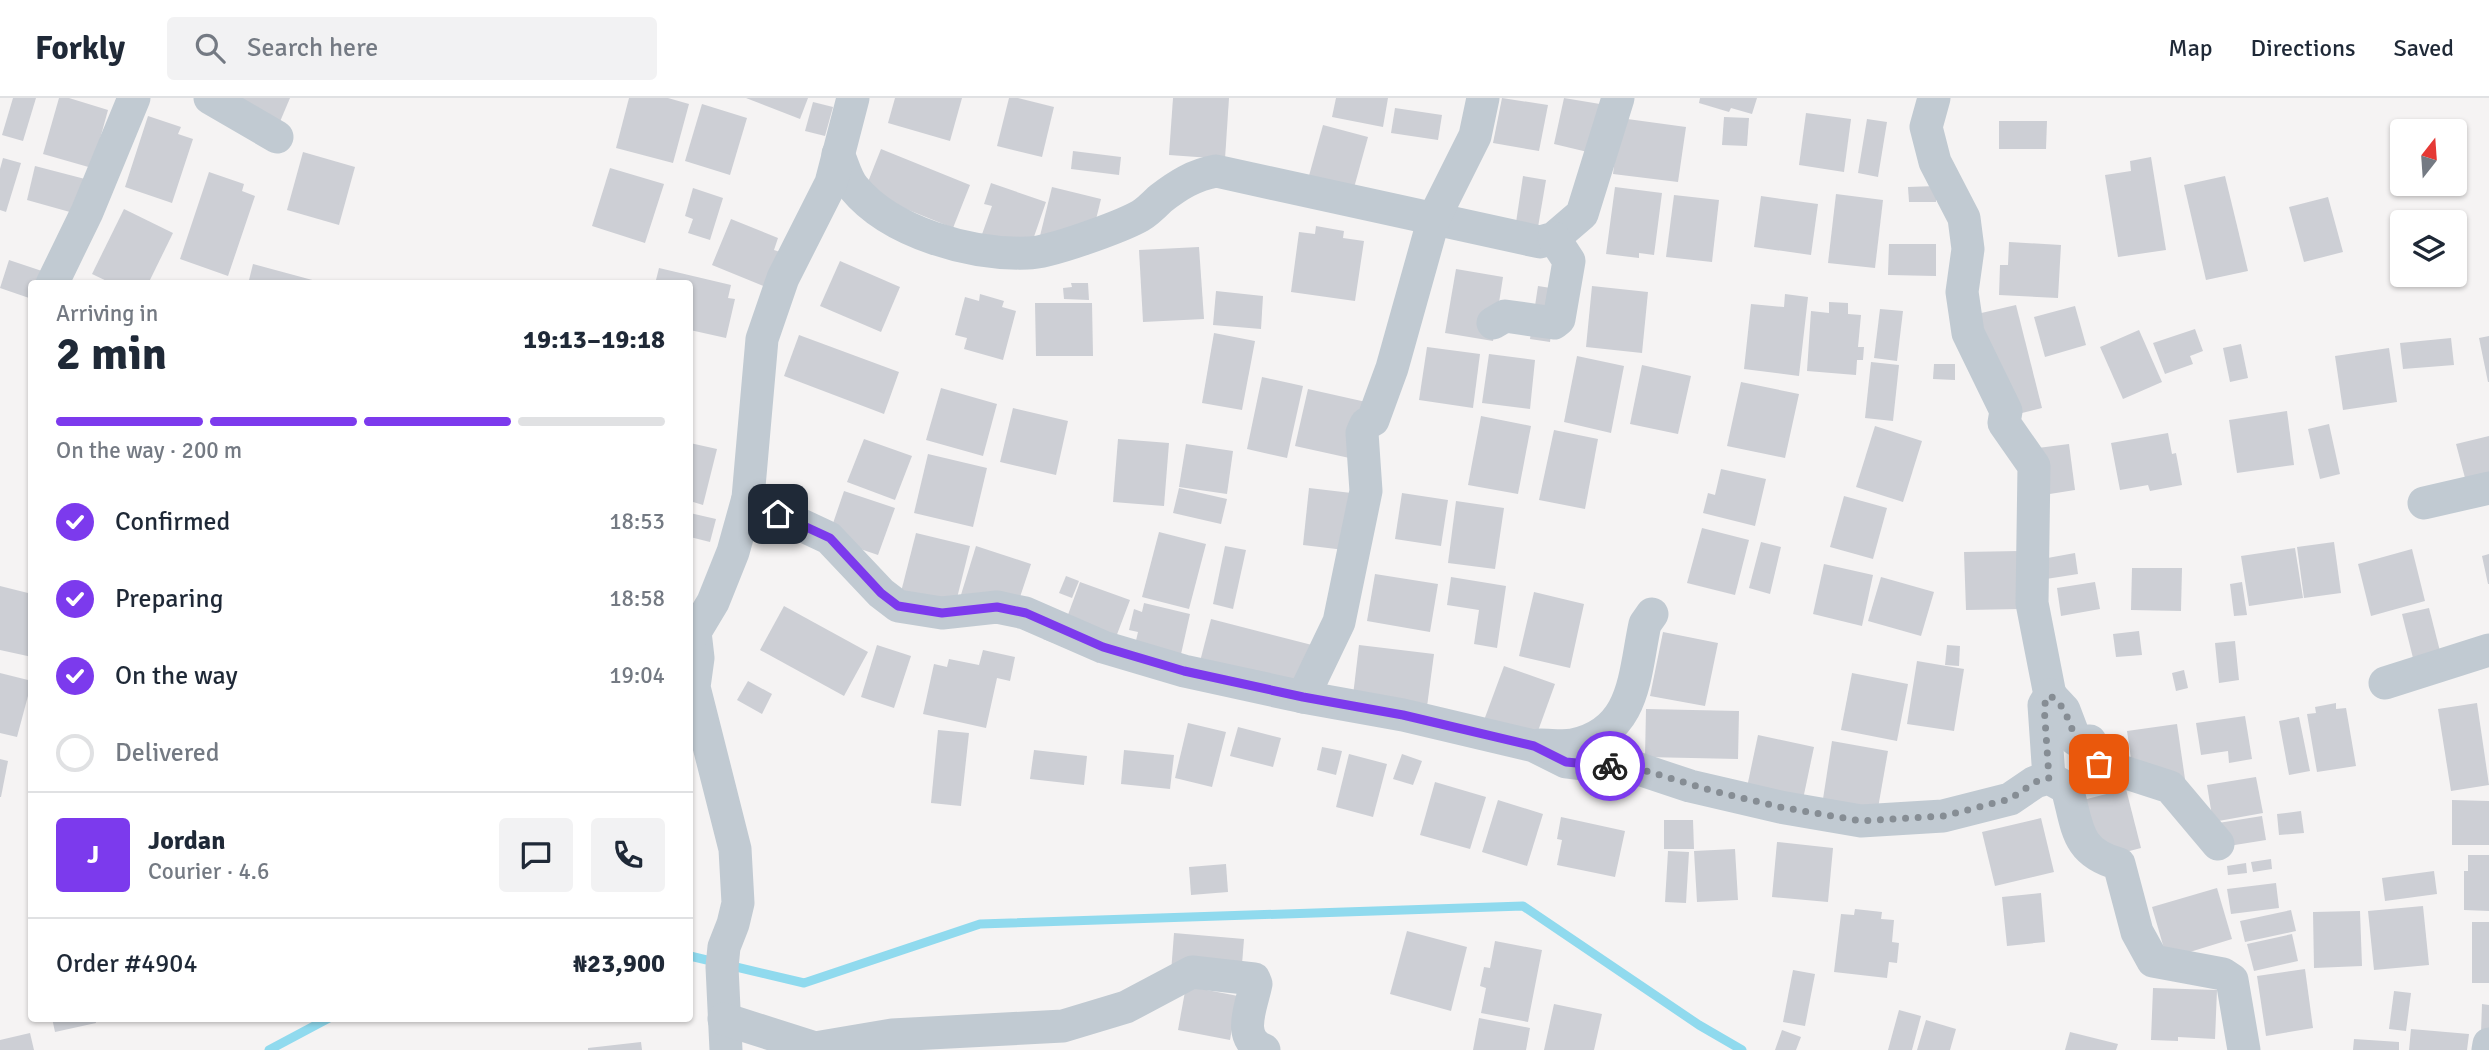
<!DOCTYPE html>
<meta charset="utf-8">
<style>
body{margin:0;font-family:Signika,sans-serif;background:#f2f2f3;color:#1f2937;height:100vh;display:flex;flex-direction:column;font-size:26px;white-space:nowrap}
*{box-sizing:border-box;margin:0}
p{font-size:23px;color:#747a83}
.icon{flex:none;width:38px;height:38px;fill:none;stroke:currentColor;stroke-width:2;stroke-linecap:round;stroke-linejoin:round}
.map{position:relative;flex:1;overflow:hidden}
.drawer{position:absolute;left:28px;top:182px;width:665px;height:742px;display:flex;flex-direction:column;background:#fff;border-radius:7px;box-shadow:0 2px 5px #0004}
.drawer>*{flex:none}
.needle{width:46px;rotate:17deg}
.buttons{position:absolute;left:2390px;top:21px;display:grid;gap:14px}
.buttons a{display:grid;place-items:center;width:77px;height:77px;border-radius:7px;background:#fff;box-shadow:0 2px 5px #0004;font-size:35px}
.pin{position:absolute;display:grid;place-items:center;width:60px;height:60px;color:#fff;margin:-30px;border-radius:14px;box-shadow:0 4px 10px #0006}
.courier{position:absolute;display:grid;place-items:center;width:70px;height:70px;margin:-35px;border:5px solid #7c3aed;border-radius:50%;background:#fff;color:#222;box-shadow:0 2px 9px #0007}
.headline em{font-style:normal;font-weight:700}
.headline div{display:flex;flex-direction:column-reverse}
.headline{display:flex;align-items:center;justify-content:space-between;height:119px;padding:0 28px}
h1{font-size:46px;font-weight:700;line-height:52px}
.bar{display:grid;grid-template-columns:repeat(4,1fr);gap:10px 7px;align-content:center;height:84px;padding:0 28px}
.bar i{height:9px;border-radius:5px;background:#e0e1e3}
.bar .active{background:#7c3aed}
.bar p{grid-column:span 4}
.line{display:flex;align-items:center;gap:18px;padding:0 28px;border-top:2px solid #e0e1e3}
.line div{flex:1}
.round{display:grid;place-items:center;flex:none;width:74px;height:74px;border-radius:7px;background:#f2f2f3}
ol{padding:0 28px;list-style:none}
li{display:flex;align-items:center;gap:21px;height:77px}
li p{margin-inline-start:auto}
li .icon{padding:7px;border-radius:50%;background:#7c3aed;color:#fff;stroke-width:4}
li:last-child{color:#747a83}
li i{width:38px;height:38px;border:4px solid #e0e1e3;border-radius:50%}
header{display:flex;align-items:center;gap:42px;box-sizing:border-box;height:98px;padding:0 35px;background:#fff;border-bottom:2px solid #e0e1e3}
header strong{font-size:33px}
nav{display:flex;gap:38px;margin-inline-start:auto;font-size:24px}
.search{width:490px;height:63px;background:#f2f2f3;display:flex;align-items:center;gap:18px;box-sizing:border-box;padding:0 24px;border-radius:7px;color:#747a83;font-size:26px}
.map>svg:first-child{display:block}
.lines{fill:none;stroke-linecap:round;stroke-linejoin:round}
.stream{stroke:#90daee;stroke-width:9}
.building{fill:#cdcfd5}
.street{stroke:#c1cad2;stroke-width:33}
.done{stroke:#868d94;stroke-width:7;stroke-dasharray:0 12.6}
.route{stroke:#7c3aed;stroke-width:9}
</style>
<header>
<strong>Forkly</strong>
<div class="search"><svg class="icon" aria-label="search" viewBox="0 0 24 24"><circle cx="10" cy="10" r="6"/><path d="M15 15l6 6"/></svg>Search here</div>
<nav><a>Map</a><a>Directions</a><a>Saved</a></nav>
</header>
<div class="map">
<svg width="2489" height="952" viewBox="0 0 2489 952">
<rect width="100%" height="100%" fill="#f5f3f3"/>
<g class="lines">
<g class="stream">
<path d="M690,858L804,885L980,826L1523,808L1699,927L1742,952"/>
<path d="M269,952L329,920"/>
</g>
</g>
<g class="building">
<path d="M13,0H36L23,43L2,37Z"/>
<path d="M59,0H69L108,12L92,70L43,56Z"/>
<path d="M235,0H290L279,26Z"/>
<path d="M629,0H668L689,6L673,65L616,50Z"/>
<path d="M746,0H808L800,21Z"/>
<path d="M895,0H962L950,43L888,25Z"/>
<path d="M1009,0H1018L1054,9L1042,59L997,48Z"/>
<path d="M1173,0H1229L1225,61L1169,57Z"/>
<path d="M1336,0H1388L1383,29L1332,19Z"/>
<path d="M1502,0L1548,7L1539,53L1493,45Z"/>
<path d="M1564,0L1606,7L1596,56L1554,46Z"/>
<path d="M1700,0H1757L1752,16L1731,10L1729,14L1699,5Z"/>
<path d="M813,4L833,9L825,38L805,33Z"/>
<path d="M702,6L747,20L730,77L685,63Z"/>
<path d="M1395,10L1442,17L1438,42L1391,35Z"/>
<path d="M1806,15L1851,21L1844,74L1799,67Z"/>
<path d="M148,18L181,29L178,36L193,41L172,105L125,89Z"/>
<path d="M1724,19L1749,20L1747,48L1722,47Z"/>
<path d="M1620,20L1686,29L1678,84L1613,76Z"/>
<path d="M1867,21L1887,24L1878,79L1858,75Z"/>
<path d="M1999,23H2047L2046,51H1999Z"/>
<path d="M1323,27L1368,39L1352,97L1307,85Z"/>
<path d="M881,51L970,87L953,130L864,94Z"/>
<path d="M1073,53L1121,59L1119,77L1071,71Z"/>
<path d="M303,54L355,69L339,127L287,112Z"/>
<path d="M2151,59L2166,152L2118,159L2105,77L2131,73L2130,63Z"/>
<path d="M3,60L21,65L6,114L0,112V71Z"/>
<path d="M35,68L85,81L77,116L27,102Z"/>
<path d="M610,70L664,86L645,145L592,128Z"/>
<path d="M209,74L244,86L242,93L255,98L228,178L180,161Z"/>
<path d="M1523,78L1546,82L1537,135L1515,131Z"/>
<path d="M2225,78L2248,173L2206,182L2184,87Z"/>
<path d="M991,85L1046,104L1027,159L980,142L992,108L984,106Z"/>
<path d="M1936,88V104H1909L1908,89Z"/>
<path d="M1052,89L1101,101L1088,154L1039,142Z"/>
<path d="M1615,89L1662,95L1654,157L1639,155V160L1606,156Z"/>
<path d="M693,90L723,100L710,142L688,135L693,121L685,118Z"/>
<path d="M1836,96L1883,102L1875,170L1828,165Z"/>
<path d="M1674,97L1719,102L1712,164L1666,159Z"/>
<path d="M1761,98L1818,106L1811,157L1754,149Z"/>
<path d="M2328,99L2343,154L2304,164L2289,109Z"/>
<path d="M124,111L173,135L148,186H113L92,176Z"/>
<path d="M731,121L778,140L774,152L783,155L768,190L712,167Z"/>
<path d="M1316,128L1344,133L1343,140L1364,143L1355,203L1291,194L1299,134L1315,136Z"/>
<path d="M2009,144L2061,147L2058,200L1999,197L2000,167H2008Z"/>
<path d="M1889,146H1936V178L1888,177Z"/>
<path d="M1199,149L1204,221L1143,224L1139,152Z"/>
<path d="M9,162L57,178L54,186H32V201L0,190Z"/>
<path d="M840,163L900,189L881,234L820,208Z"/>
<path d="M253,166L316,183L315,186H248Z"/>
<path d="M659,170L731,187L728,200L735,201L726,240L690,232V186H655Z"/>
<path d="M1456,171L1503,179L1493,243L1445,235Z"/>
<path d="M1071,185H1088L1089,202L1064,201L1063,190L1072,189Z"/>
<path d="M1538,188L1557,191L1550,244L1530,241Z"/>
<path d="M1592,188L1648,194L1642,255L1586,249Z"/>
<path d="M1216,193L1263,198L1261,231L1213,227Z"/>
<path d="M980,196L1004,203L1002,209L1016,213L1003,262L964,251L967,240L955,237L965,199L979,203Z"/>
<path d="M1785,196L1808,199L1799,278L1744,271L1751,206L1784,209Z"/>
<path d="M1829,204L1848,205V216L1861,217L1858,249H1864L1863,262H1857L1856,277L1807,273L1811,213L1829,215Z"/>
<path d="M1035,205H1092L1093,258H1036Z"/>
<path d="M2016,207L2042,310L2002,320L1977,216Z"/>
<path d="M2075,208L2086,247L2045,259L2034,219Z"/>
<path d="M1880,211L1903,213L1897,263L1874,260Z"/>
<path d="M2195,231L2203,253L2190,258L2193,266L2165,276L2153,245Z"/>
<path d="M2139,232L2162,284L2123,301L2100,249Z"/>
<path d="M1214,235L1255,243L1242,312L1202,305Z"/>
<path d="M799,237L899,274L884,316L784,278Z"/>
<path d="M2489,238V284H2488L2479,240Z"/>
<path d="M2451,240L2454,267L2403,271L2400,245Z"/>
<path d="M2241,246L2248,280L2230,284L2223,250Z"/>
<path d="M1427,249L1480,256L1473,310L1419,302Z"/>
<path d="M2389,250L2397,304L2343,312L2335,258Z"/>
<path d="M1489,256L1535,262L1530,311L1482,305Z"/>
<path d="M1577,258L1624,268L1611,335L1564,324Z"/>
<path d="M1871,264L1899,267L1893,323L1865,320Z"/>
<path d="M1934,266H1955V282L1933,281Z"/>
<path d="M1642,267L1691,278L1678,336L1630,326Z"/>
<path d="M1262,279L1303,288L1287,360L1247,351Z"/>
<path d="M1741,284L1799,296L1785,360L1727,348Z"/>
<path d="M941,290L997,306L983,358L926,342Z"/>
<path d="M1308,291L1366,304L1354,361L1295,348Z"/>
<path d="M1013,310L1068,323L1056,377L1000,364Z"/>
<path d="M2287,313L2294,367L2237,375L2229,322Z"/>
<path d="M1481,318L1531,328L1518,396L1468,387Z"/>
<path d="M2329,326L2340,376L2320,381L2308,331Z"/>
<path d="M1875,328L1922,343L1903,404L1856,389Z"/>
<path d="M1554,332L1598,341L1585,411L1539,402Z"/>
<path d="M2168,335L2172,356L2176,355L2182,387L2150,393L2148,387L2120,392L2111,345Z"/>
<path d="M2489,338V406L2473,410L2456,346Z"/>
<path d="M864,341L912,358L895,402L847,384Z"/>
<path d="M1118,341L1169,345L1164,408L1113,404Z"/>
<path d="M690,345L717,351L703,407L690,403Z"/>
<path d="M1186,346L1233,353L1227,396L1179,389Z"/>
<path d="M2069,346L2075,392L2037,398L2030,351Z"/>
<path d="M928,356L987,370L973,429L914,415Z"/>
<path d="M1721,371L1766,381L1755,428L1703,415L1708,395L1715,397Z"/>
<path d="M1179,390L1227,401L1221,426L1173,415Z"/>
<path d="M1309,390L1360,396L1353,453L1303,447Z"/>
<path d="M844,393L895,410L878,457L828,440Z"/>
<path d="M1402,395L1448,402L1441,448L1395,441Z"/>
<path d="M1844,398L1887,410L1873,461L1830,449Z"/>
<path d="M1456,403L1504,410L1495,471L1448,465Z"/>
<path d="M690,415L716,421L710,444L690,439Z"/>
<path d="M1702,430L1749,442L1735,497L1687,485Z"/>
<path d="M1159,434L1206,446L1189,511L1142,499Z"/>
<path d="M916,435L970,448L955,508L901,494Z"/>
<path d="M1761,444L1781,449L1770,496L1749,490Z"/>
<path d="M2334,444L2341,495L2304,500L2297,449Z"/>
<path d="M976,448L1031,466L1014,517L960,500Z"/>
<path d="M1225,448L1246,452L1233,511L1213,506Z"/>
<path d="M2295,450L2303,500L2249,508L2241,458Z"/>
<path d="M2412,451L2425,503L2371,518L2358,466Z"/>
<path d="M2019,453L2020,511L1966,512L1964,454Z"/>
<path d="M2075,455L2078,476L2046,481L2042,461Z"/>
<path d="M2489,456V486H2488L2482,458Z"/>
<path d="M1824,466L1873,477L1862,528L1813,516Z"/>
<path d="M2132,470H2182L2181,513L2131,512Z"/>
<path d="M1375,476L1438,486L1430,534L1367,523Z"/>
<path d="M1066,478L1079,483L1072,500L1059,495Z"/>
<path d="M1451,479L1506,488L1497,550L1474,546L1479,512L1447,507Z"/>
<path d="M1881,479L1934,494L1921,538L1868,523Z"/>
<path d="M1080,484L1130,502L1113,547L1115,568L1043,541L1048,528L1062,533Z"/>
<path d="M2095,484L2100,511L2061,518L2057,490Z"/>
<path d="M2242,484L2247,517L2234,518L2230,486Z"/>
<path d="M0,488L32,496V559L0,552Z"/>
<path d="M1534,494L1584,506L1570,570L1519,558Z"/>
<path d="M1144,505L1190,516L1177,574L1131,564L1138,534L1129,532L1134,511L1142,514Z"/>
<path d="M784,508L868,554L844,598L760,552Z"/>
<path d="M2429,510L2442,561L2415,568L2402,516Z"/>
<path d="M1211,521L1312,547L1299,601L1197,575Z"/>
<path d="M2139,533L2142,557L2116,559L2113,536Z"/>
<path d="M1663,534L1718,545L1705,608L1650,598Z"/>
<path d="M2235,543L2239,582L2219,585L2215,545Z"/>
<path d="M877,547L911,558L894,610L861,599Z"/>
<path d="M1359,547L1434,556L1426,616L1352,606Z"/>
<path d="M1947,547L1960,548L1959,568L1945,567Z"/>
<path d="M983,552L1015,559L1010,583L997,580L986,630L923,616L934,566L947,569L949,561L979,567Z"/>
<path d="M1917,563L1964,571L1954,633L1907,626Z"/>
<path d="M1504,568L1555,586L1534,644L1483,625Z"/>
<path d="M2184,572L2188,590L2176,593L2172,575Z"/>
<path d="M0,575L32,583L17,639L0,635Z"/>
<path d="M1852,575L1908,586L1897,643L1841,632Z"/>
<path d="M748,583L772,596L762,616L737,602Z"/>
<path d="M2336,605V611L2346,610L2356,668L2317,674L2307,616L2316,615L2315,609Z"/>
<path d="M2477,605L2489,687L2451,693L2438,611Z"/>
<path d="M1646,611L1739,613L1738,661L1645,659Z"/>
<path d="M2245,618L2252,661L2229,665L2228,653L2201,657L2196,625Z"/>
<path d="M2299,619L2310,673L2289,677L2279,623Z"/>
<path d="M1188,625L1226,634L1212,689L1175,680Z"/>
<path d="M2177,626L2185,681L2135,688L2127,633Z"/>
<path d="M1238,629L1281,640L1273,669L1230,658Z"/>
<path d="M938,632L969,635L961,708L931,705Z"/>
<path d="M1758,637L1814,649L1802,706L1746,694Z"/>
<path d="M1832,643L1888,653L1878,710L1823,701Z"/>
<path d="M1322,649L1342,653L1336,677L1317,672Z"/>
<path d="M1034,652L1087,658L1084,687L1030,681Z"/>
<path d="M1124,652L1174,657L1170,691L1121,686Z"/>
<path d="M1349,656L1387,666L1373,719L1336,709Z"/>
<path d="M1402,656L1422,663L1413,687L1393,681Z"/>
<path d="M0,661L8,663L1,699H0Z"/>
<path d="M2256,679L2263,715L2213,724L2207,687Z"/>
<path d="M1435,684L1486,699L1470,751L1420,737Z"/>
<path d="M2126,691L2141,750L2091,763L2075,704Z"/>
<path d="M1498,702L1543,716L1527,768L1482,754Z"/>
<path d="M2452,702L2489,703V747H2452Z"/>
<path d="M2301,713L2304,735L2279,737L2277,716Z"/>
<path d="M2262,718L2266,742L2216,750L2212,726Z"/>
<path d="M1561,719L1625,733L1615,779L1557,767L1562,742L1557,741Z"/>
<path d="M2041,720L2054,774L1995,788L1982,734Z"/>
<path d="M1664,722H1693L1694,751H1664Z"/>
<path d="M1777,744L1833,750L1828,804L1772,799Z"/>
<path d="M1735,751L1738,802L1697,804L1694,753Z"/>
<path d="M1668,753L1689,754L1686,805L1665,804Z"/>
<path d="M2468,757H2489V813L2464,812V773H2468Z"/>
<path d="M2271,761L2272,771L2253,774L2251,764Z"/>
<path d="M2246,765L2247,775L2228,777L2227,768Z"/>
<path d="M1226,766L1228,794L1191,797L1189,769Z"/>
<path d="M2434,773L2437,796L2385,803L2382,780Z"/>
<path d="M2276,785L2279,810L2231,816L2227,791Z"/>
<path d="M2217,790L2232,841L2167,861L2152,809Z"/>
<path d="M2041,795L2045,844L2007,848L2002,799Z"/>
<path d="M2423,808L2429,867L2374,872L2368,813Z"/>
<path d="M1855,811L1882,814L1881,821L1894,822L1892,844L1899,845L1897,865L1889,864L1887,880L1834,874L1841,816L1854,817Z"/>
<path d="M2291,812L2296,833L2245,844L2240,823Z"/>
<path d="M2360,813L2362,868L2314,870L2313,814Z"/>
<rect x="2472" y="824" width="17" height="61"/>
<path d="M1407,833L1467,849L1451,913L1390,896Z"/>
<path d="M1174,835L1244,841L1241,879L1171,875Z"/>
<path d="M2292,836L2298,863L2254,873L2247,846Z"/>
<path d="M1495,843L1542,852L1528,924L1481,915L1486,890L1480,888L1484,869L1490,870Z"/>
<path d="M2305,871L2313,930L2266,938L2257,878Z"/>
<path d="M1793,872L1815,876L1805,928L1783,924Z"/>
<path d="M1186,888L1238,898L1230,942L1178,932Z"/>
<path d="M2153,890L2217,892L2215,941L2178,939V943L2151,942Z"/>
<path d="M2394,893L2411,895L2406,933L2389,931Z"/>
<path d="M1554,906L1602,916L1594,952H1544Z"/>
<path d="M2482,906L2489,907V935H2481Z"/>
<path d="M1899,912L1921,918L1912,952H1888Z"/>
<path d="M52,920H95L96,925L55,934Z"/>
<path d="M1479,920L1530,930L1526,952H1473Z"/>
<path d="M1926,922L1956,931L1950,952H1917Z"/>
<path d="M2411,931L2469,936L2467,952H2409Z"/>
<path d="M1782,932L1801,939L1796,952H1775Z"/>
<path d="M2070,934L2118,946L2116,952H2065Z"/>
<path d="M30,935L34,952H0V942Z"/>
<path d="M2354,941L2399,944V952H2353Z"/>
<path d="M641,944L642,952H588V950Z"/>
</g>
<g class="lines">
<g class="street">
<path d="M210,0L277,39"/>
<path d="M1934,0L1926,29L1935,64L1964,120L1968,151L1962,194L1968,235L2006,313L2004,325L2034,368L2032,505L2050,597L2044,607L2049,680"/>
<path d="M838,56C843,66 846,81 854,90C891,135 971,157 1028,155C1049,155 1120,129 1140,118C1147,114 1154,107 1160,101C1178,87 1194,77 1216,73L1540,144L1554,140L1582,116L1618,0"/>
<path d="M52,186L87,114L134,0"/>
<path d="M1493,225L1505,218L1554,225L1559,221L1569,163L1554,140"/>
<path d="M748,400L778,416L829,440L881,495L898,508L942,515L997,509L1025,515L1103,549L1184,573L1303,599L1403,617L1534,648L1566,664L1598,668H1630L1690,688L1780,709L1861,723L1943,718L2010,701L2035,684L2049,680L2067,690C2078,729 2075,754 2119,766L2137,834L2153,863L2223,876L2232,882L2244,952"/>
<path d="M2424,405L2489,390"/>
<path d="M695,534L698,560L694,589L735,751L738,805L733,826L724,849L722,869L726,952"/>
<path d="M690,536L695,534L713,504L733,454L748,400L762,241L783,180L831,85L853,0"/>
<path d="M2385,585L2489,552"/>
<path d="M2050,597L2064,612L2075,641L2080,644L2090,643L2099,666L2170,689L2218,746"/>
<path d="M1303,599L1339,524L1366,393L1362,335L1366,326L1373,322L1392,270L1434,120L1475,38L1483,0"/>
<path d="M1540,647C1551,647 1563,649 1573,647C1636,634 1634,577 1645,526L1652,516"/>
<path d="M724,921L815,950L892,937L1063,928L1126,909L1192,874L1254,881L1256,886C1251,910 1236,940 1264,952"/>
<path d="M2488,952L2489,946"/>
</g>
</g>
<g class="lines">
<path class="done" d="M1610,668H1630L1713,693L1780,709L1861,723L1944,718L2010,701L2035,684L2049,680L2044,607L2050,597L2064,611L2076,641L2080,644L2090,643L2099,666"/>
<path class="route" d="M778,416L830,440L881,495L898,508L942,515L997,509L1026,515L1103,549L1184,573L1303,599L1403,617L1534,648L1566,664L1610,668"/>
</g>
</svg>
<div class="buttons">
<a><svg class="needle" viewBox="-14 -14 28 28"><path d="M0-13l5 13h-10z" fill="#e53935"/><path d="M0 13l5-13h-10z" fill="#747a83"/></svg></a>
<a><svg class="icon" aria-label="layers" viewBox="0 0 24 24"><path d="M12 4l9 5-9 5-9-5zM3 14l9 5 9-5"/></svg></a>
</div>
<div class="pin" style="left:2099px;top:666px;background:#ea580c"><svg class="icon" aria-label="bag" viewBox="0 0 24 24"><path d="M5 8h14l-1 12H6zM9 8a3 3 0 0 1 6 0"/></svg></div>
<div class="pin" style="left:778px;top:416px;background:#1f2937"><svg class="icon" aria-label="home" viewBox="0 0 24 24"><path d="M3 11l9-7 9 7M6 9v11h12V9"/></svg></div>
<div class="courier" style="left:1610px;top:668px"><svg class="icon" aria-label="bike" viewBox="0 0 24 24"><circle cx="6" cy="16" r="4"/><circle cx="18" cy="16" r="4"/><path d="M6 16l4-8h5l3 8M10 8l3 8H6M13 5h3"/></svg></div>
<section class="drawer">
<div class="headline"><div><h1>2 min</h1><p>Arriving in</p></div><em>19:13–19:18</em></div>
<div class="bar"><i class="active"></i><i class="active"></i><i class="active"></i><i></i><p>On the way · 200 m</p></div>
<ol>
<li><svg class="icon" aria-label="check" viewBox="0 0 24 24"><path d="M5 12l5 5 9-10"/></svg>Confirmed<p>18:53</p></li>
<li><svg class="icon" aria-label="check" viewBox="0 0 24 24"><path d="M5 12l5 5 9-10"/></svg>Preparing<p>18:58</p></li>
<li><svg class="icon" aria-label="check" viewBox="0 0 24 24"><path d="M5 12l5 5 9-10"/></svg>On the way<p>19:04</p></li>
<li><i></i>Delivered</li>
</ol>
<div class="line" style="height:126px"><b class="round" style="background:#7c3aed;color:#fff">J</b><div><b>Jordan</b><p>Courier · 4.6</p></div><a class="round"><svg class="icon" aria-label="chat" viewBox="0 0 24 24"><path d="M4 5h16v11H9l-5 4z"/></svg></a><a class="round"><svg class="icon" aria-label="phone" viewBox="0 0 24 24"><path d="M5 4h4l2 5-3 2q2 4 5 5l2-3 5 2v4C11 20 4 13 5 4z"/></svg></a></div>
<div class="line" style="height:91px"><div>Order #4904</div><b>₦23,900</b></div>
</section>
</div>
